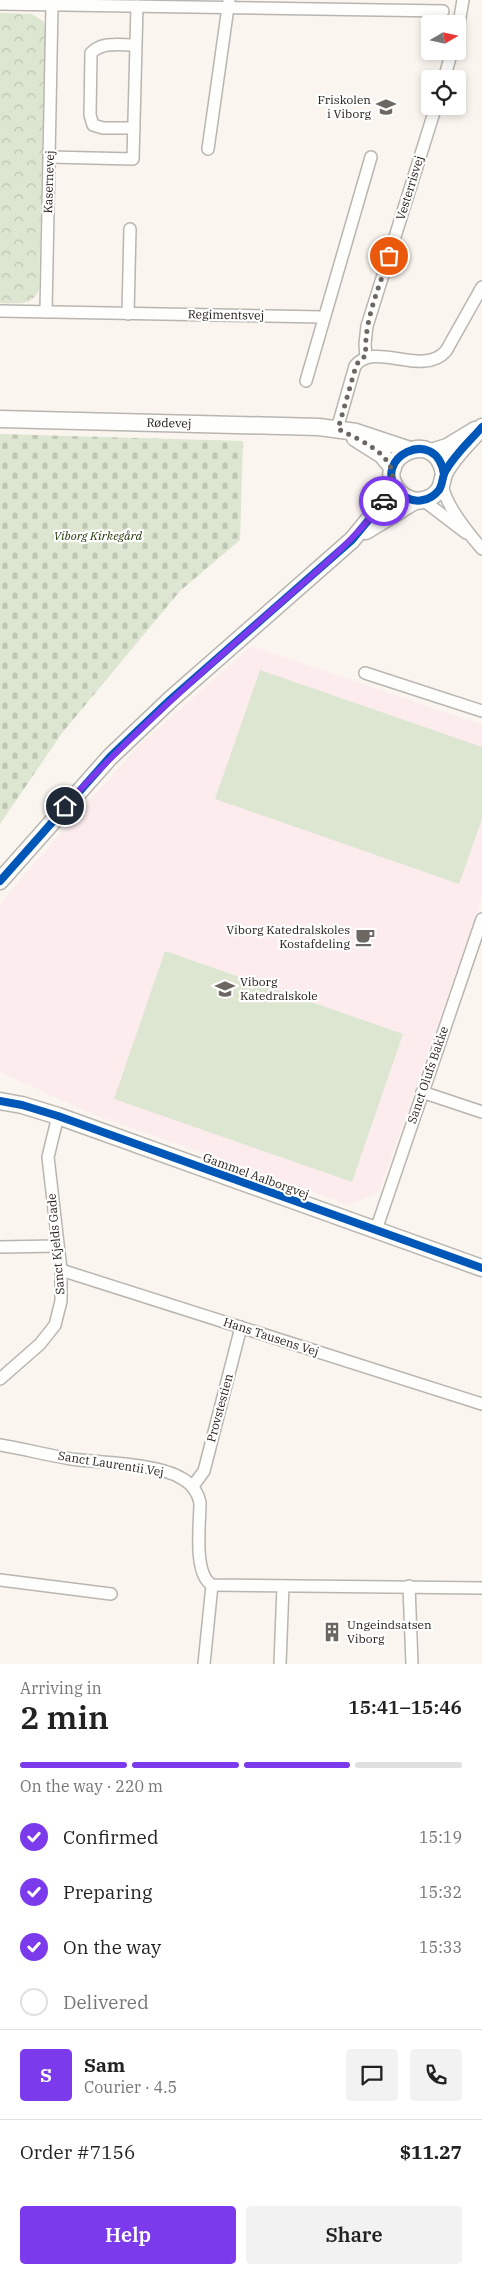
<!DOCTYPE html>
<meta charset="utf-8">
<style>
body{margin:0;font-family:"IBM Plex Serif",serif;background:#f2f2f2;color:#222;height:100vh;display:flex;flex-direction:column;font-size:19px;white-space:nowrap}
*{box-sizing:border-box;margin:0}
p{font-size:16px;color:#767676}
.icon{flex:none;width:28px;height:28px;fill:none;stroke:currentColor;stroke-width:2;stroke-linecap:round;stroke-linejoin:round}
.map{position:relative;height:1664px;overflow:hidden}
.sheet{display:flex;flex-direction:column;background:#fff;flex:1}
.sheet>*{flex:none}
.needle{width:32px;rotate:81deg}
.tools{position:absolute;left:421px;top:15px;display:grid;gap:10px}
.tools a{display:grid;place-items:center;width:45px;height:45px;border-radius:5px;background:#fff;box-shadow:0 2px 8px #0003;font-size:25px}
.pin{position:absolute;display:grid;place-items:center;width:42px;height:42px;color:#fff;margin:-21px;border:2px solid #fff;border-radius:50%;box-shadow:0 1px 5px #0007}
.courier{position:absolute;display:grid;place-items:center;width:50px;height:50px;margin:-25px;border:4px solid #7c3aed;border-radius:50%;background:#fff;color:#222;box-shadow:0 1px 6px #0007}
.head em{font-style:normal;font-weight:600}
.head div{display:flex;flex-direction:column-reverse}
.head{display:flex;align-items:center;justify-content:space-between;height:85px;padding:0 20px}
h1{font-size:32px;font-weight:600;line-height:38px}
.bar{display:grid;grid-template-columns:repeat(4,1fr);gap:8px 5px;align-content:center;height:60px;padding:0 20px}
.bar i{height:6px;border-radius:4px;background:#e0e0e0}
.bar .on{background:#7c3aed}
.bar p{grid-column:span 4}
.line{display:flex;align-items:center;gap:12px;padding:0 20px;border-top:1px solid #e0e0e0}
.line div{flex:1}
.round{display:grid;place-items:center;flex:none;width:52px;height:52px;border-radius:5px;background:#f2f2f2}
ol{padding:0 20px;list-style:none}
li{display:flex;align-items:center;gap:15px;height:55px}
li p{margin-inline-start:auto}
li .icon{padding:5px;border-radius:50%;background:#7c3aed;color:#fff;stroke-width:4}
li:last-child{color:#767676}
li i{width:28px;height:28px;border:2px solid #e0e0e0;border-radius:50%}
.action{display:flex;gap:10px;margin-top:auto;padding:10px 20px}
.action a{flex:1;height:58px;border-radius:5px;background:#7c3aed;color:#fff;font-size:20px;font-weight:600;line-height:58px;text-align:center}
.action a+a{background:#f2f2f2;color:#222}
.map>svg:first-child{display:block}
.education{fill:#fcecee}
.grass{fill:#dde6d1}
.cemetery{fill:url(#cemetery-stones)}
.park{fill:url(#park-crowns)}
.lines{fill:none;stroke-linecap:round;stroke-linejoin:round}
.street-casing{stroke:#bab5af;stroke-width:14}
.secondary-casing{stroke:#bab5af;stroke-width:19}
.street{stroke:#fefefd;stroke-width:11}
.secondary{stroke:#fefefd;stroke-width:16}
.cycleway-casing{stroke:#fff;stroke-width:11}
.cycleway{stroke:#0057b8;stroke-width:8}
.done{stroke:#6c6761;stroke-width:5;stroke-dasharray:0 9}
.route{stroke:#7c3aed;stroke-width:6}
.labels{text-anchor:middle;stroke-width:4.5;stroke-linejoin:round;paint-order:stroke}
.poi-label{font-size:12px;fill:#201a14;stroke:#fff;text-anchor:end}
.street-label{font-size:12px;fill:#201a14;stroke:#fff}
.park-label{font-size:12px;font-style:italic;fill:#183300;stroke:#fff}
</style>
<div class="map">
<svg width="482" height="1664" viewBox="0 0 482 1664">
<defs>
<pattern id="cemetery-stones" width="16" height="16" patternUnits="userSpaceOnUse" patternTransform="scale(1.25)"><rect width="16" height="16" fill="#dde6d1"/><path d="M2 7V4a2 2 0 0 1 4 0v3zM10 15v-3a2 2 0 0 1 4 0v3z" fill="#bdc5b3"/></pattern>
<pattern id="park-crowns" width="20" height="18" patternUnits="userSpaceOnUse" patternTransform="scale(1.25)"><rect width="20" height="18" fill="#dde6d1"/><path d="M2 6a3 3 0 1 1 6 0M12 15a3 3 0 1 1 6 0" fill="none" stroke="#bdc5b3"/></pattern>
</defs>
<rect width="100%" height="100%" fill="#faf5ef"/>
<path class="education" d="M252,646L482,725V898L379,1192L349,1205L90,1113L0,1072V905L24,875L138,746Z"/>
<g class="grass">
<path d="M260,670L482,747V819L459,884L215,799Z"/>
<path d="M165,951L403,1034L352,1182L114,1099Z"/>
</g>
<path class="cemetery" d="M0,434L243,441L240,540L180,591L62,733L0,824Z"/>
<path class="park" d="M0,13L32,14L44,22L45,29L39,289C33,307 16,303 0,303Z"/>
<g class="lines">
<defs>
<g id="street">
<path d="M0,4L443,11"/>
<path d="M458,29L463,0"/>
<path d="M444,79L452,51"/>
<path d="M134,128H103L93,125L90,115L91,53C103,41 120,45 135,45"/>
<path d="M208,149L229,0"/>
<path d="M50,157L133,159L137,6"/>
<path d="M0,311L323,317"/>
<path d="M46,312L52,5"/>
<path d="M128,314L130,229"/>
<path d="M366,357L365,344L367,326L436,106"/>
<path d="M306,381L371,157"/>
<path d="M337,429L355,366C374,340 422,378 446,351L482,287"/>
<path d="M442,484C445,504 469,534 482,549"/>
<path d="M423,500L466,533"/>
<path d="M365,673L482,711"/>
<path d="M422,1092L482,1112"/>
<path d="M376,1230L482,919"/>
<path d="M0,1247L57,1246"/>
<path d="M61,1270L482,1404"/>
<path d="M0,1379L40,1344L55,1325L61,1301V1270L48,1157L58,1116"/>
<path d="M0,1445C24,1449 47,1455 71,1459C102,1463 158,1463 183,1479C193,1485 198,1492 200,1503C200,1524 193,1574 212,1585L482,1588"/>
<path d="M193,1486L204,1471L241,1327"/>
<path d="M0,1580L111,1594"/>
<path d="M409,1586L412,1664"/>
<path d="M204,1664L212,1585"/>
<path d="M280,1664L283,1586"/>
</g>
<g id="secondary">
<path id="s1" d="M0,419L319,427L356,432L410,450"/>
<path d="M355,438L382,455L393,468"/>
<path d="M431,452L447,447L475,430"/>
<path d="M444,474C436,424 369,459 399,492C405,499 415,502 423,500C429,499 435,495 439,490C443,484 442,477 445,472C454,455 470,441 482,427"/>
<path d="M366,531L415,501"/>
<path d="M0,881L110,757L171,699L352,540L386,499L393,482"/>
<path d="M0,1101L22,1105L58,1116L482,1268"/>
</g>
</defs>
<use href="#street" class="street-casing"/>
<use href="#secondary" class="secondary-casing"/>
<use href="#street" class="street"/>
<use href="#secondary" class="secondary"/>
<defs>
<g id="cycleway">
<path d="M444,474C436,424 369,459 399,492C405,499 415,502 423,500C429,499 435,495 439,490C443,484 442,477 445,472C454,455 470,441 482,427"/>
<path d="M0,881L110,757L171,699L352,540L386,499L393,482"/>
<path d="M0,1101L22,1105L58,1116L482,1268"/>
</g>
</defs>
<use href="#cycleway" class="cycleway-casing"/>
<use href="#cycleway" class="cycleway"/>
</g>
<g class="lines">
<path class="done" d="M384,501C411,461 368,444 338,429L356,366L360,359L366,356C363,323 379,288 389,256"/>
<path class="route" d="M65,806C126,739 193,680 261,620C304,582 349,547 384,501"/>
</g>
<defs>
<symbol id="school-bare" viewBox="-9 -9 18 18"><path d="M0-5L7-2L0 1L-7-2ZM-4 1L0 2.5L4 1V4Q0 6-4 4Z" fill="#6c6761" stroke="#fff" stroke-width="2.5" paint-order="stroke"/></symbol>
<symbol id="cafe-bare" viewBox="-9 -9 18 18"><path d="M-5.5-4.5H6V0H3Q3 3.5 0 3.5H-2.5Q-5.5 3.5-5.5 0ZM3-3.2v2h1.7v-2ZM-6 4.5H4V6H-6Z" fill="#6c6761" stroke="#fff" stroke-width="2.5" paint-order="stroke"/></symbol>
<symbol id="building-bare" viewBox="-9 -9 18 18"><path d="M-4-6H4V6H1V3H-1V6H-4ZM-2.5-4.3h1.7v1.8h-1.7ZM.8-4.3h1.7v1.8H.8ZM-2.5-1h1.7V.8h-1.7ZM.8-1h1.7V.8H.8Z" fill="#6c6761" stroke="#fff" stroke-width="2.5" paint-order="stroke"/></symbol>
</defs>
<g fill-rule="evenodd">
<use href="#school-bare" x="372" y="93" width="28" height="28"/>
<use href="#cafe-bare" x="351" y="923" width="28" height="28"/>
<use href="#school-bare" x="211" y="975" width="28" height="28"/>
<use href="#building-bare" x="318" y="1618" width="28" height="28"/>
</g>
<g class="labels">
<g class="poi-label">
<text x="371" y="104">Friskolen<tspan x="371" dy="14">i Viborg</tspan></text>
<text x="350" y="934">Viborg Katedralskoles<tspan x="350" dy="14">Kostafdeling</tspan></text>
<text x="240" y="986" text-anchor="start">Viborg<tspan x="240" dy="14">Katedralskole</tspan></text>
<text x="347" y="1629" text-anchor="start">Ungeindsatsen<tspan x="347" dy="14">Viborg</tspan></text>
</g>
<g class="street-label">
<text transform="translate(49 182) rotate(-88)" y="4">Kasernevej</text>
<text transform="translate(410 188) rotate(-73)" y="4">Vesterrisvej</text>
<text transform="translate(226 315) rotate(1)" y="4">Regimentsvej</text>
<text dy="4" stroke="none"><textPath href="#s1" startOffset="169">Rødevej</textPath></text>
<text transform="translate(428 1075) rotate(-71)" y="4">Sanct Olufs Bakke</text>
<text transform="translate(256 1176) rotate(20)" y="4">Gammel Aalborgvej</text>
<text transform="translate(56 1244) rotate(-95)" y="4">Sanct Kjelds Gade</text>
<text transform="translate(271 1337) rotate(18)" y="4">Hans Tausens Vej</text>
<text transform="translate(220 1408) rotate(-75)" y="4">Provstestien</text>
<text transform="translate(111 1464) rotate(9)" y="4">Sanct Laurentii Vej</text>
</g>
<g class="park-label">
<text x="98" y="540">Viborg Kirkegård</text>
</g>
</g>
</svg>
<div class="tools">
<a><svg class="needle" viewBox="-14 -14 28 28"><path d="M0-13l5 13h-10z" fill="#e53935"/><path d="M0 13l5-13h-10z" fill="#767676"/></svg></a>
<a><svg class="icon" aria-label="locate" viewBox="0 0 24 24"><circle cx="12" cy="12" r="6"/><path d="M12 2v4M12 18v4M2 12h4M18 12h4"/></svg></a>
</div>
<div class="pin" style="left:389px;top:256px;background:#ea580c"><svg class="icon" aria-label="bag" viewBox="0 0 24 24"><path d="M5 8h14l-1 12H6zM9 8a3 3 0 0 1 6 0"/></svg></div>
<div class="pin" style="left:65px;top:806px;background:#1f2937"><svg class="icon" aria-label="home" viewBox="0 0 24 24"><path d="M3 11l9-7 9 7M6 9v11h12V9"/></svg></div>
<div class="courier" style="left:384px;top:501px"><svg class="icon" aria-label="car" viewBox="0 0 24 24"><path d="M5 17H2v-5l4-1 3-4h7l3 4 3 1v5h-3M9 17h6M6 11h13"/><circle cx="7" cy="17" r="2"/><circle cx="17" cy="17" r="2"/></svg></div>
</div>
<section class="sheet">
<div class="head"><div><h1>2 min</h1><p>Arriving in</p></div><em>15:41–15:46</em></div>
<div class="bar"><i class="on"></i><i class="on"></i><i class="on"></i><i></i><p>On the way · 220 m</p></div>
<ol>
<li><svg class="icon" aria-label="check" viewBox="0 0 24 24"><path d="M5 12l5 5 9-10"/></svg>Confirmed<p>15:19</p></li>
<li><svg class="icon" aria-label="check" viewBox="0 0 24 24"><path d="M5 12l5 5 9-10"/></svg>Preparing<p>15:32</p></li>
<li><svg class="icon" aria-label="check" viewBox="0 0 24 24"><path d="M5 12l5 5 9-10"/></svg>On the way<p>15:33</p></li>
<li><i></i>Delivered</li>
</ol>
<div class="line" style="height:90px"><b class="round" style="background:#7c3aed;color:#fff">S</b><div><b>Sam</b><p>Courier · 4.5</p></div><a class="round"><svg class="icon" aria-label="chat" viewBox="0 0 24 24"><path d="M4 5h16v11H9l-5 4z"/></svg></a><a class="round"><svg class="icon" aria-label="phone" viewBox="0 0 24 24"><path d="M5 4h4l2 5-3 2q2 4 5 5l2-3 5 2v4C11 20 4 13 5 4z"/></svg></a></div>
<div class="line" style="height:65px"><div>Order #7156</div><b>$11.27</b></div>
<div class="action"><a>Help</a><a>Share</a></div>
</section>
